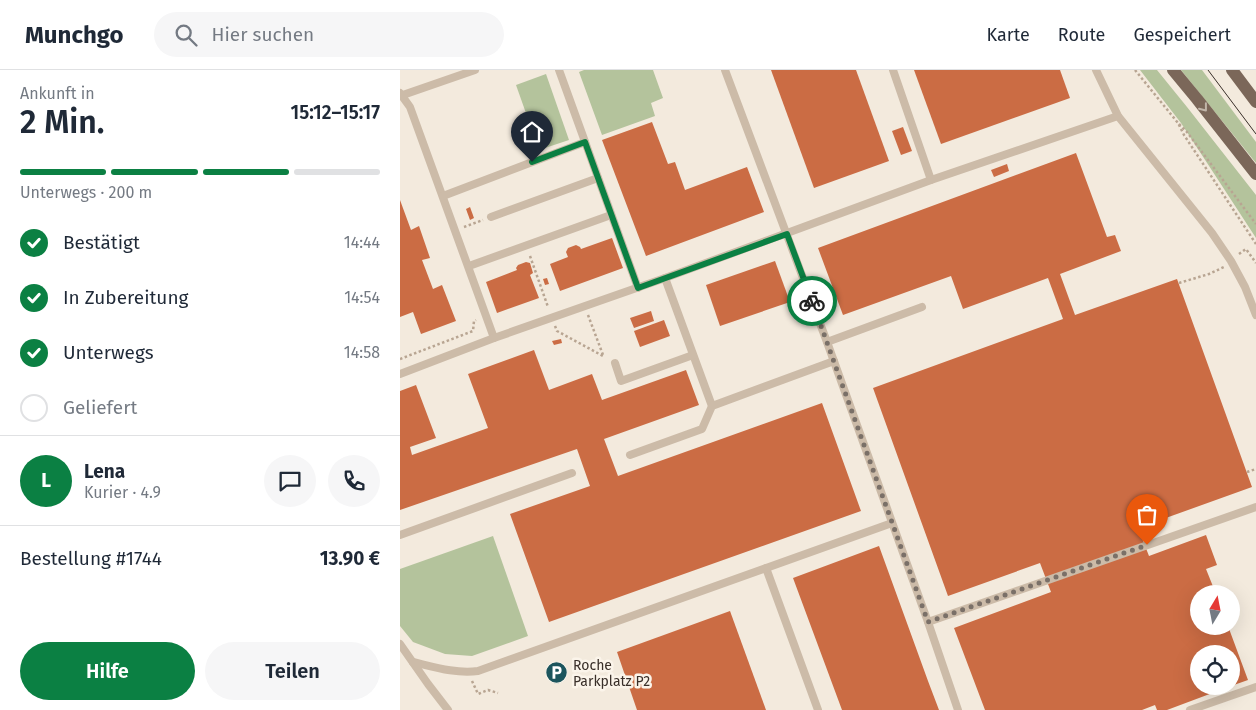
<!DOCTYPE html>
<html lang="de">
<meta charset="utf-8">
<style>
body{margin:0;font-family:"Fira Sans",sans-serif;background:#f6f6f7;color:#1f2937;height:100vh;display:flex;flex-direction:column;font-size:19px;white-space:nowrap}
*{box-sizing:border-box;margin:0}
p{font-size:16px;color:#747a83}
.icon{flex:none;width:28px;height:28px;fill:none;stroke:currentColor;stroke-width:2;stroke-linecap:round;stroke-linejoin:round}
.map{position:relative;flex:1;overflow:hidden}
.sheet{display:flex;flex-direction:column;background:#fff;width:400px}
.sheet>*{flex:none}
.needle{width:32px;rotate:10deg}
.controls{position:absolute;left:790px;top:515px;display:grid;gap:10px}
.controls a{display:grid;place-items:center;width:50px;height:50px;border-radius:50%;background:#fff;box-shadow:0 5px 20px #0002;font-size:25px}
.pin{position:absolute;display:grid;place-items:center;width:42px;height:42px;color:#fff;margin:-51px -21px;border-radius:50% 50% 50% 0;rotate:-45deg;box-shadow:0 0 5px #0007}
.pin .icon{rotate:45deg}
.courier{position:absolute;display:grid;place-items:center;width:50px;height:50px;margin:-25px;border:4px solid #0b8043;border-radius:50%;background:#fff;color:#222;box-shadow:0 1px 6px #0007}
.headline em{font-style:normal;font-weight:600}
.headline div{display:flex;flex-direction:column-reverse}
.headline{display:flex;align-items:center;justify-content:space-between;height:85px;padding:0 20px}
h1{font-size:32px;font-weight:600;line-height:38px}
.bar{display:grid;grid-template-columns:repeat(4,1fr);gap:8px 5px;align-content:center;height:60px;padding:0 20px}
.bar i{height:6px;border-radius:4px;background:#e0e1e3}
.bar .active{background:#0b8043}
.bar p{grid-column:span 4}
.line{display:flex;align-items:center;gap:12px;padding:0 20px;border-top:1px solid #e0e1e3}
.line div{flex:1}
.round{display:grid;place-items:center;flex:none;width:52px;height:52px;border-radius:26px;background:#f6f6f7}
ol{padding:0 20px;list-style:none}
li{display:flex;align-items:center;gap:15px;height:55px}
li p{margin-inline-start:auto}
li .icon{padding:5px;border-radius:50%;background:#0b8043;color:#fff;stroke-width:4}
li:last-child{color:#747a83}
li i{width:28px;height:28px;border:2px solid #e0e1e3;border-radius:50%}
.action{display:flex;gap:10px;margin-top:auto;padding:10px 20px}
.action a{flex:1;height:58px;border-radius:30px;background:#0b8043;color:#fff;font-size:20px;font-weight:600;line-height:58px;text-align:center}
.action a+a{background:#f6f6f7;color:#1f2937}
header{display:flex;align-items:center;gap:30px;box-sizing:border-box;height:70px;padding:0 25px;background:#fff;border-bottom:1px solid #e0e1e3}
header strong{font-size:24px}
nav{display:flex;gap:28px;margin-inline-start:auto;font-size:18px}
.search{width:350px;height:45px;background:#f6f6f7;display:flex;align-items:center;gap:12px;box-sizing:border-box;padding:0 18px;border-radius:28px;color:#747a83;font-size:19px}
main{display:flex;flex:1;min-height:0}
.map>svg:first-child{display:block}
.green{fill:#b4c39c}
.building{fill:#cb6c44}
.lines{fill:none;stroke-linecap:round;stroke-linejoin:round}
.path{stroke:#b8a592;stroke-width:2.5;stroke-dasharray:2.5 2.5;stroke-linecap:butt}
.lane{stroke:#ccbba8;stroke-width:8}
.primary{stroke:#7b6759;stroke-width:12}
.tram{stroke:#392f29;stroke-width:1}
.oneway{stroke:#c1b5a9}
.done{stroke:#7a7068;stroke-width:5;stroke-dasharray:0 9}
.route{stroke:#0b8043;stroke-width:6}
.labels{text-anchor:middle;stroke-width:5;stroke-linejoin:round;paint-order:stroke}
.poi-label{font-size:14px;fill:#392f29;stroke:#fbf4ea;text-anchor:start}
</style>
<header>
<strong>Munchgo</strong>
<div class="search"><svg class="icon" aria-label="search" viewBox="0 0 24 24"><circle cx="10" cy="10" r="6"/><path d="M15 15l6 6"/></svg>Hier suchen</div>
<nav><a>Karte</a><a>Route</a><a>Gespeichert</a></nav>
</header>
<main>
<section class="sheet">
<div class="headline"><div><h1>2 Min.</h1><p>Ankunft in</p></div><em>15:12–15:17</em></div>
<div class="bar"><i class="active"></i><i class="active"></i><i class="active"></i><i></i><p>Unterwegs · 200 m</p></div>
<ol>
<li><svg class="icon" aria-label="check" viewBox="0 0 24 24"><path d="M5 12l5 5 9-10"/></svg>Bestätigt<p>14:44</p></li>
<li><svg class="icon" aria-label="check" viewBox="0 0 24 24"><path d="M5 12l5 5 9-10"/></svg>In Zubereitung<p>14:54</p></li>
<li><svg class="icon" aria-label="check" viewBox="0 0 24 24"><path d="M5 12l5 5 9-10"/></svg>Unterwegs<p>14:58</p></li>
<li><i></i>Geliefert</li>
</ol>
<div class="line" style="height:90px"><b class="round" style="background:#0b8043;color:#fff">L</b><div><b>Lena</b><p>Kurier · 4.9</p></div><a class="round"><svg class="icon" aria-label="chat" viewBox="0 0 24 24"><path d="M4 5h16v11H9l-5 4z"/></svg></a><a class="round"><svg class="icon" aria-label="phone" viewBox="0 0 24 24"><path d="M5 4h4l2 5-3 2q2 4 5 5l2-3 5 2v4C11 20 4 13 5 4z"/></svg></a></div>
<div class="line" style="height:65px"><div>Bestellung #1744</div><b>13.90 €</b></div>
<div class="action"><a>Hilfe</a><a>Teilen</a></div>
</section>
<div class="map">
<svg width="856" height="640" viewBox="0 0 856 640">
<rect width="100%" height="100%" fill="#f3eadd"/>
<g class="green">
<path d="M184,0H253L263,28L251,33L255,46L202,65L179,2Z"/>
<path d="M740,0H757L787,37L856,125V168L781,53Z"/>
<path d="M781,0H802L856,72V93Z"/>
<path d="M146,4L169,70L139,80L116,15Z"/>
<path d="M93,466L128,566L72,586L45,584L13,572L0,556V499Z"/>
</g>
<g class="building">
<path d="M371,0H456L489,91L414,118Z"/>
<path d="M514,0H660L670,28L541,74Z"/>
<path d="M252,52L268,94L275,92L285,120L347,97L364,142L246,186L202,70Z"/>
<path d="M503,57L512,81L501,85L492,61Z"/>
<path d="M676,83L707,167L715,165L721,181L660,204L675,245L777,209L852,417L738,458L749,486L806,465L817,495L806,499L816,524H799V556H828L848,610L831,616V584H799V616H831L767,640H757L755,635L742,640H585L554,558L651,522L640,493L548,526L473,318L663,249L648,208L563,239L551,206L443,245L418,178Z"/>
<path d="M607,94L609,101L594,107L591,100Z"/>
<path d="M0,130L11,160L19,156L30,188L22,190L33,219L42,215L56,251L21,264L13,242L0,247Z"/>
<path d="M70,137L74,148L70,150L66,139Z"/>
<path d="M212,168L223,198L160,221L150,194L168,187L166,182L168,178L176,175L180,177L181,179Z"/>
<path d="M375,191L390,232L320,256L306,215Z"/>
<path d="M126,192L130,193L133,203L130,205L139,228L97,243L86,212L117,200L116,198L118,195Z"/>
<path d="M147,208L149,214L145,215L143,209Z"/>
<path d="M251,241L254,251L234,258L230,248Z"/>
<path d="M264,250L270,266L240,277L234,261Z"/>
<path d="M161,269L162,273L154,275L152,271Z"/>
<path d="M134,280L149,320L192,304L202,330L286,300L299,335L204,369L218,406L422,333L461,441L149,552L110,444L190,416L177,379L0,440V321L16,315L36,368L10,377L12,385L88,358L68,304Z"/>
<path d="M479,476L528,611L539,640H442L393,508Z"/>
<path d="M330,541L366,640H237L217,582Z"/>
</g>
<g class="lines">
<g class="path">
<path d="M735,0L778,53L784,65L856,174"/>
<path d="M779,54L787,62L856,154"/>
<path d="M64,157L83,150"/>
<path d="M839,184L846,179L856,193"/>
<path d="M130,186L148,237"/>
<path d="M779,213L809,204L824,197"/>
<path d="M188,245L203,285"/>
<path d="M155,256L157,261L203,286"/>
<path d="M0,289L73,261L74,251L76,250"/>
<path d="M847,402L856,399"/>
<path d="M72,611L78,624L88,620L98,623"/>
</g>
<g class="lane">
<path d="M159,0L238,218"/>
<path d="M325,0L427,272L528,552L558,640"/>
<path d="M493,0L531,110"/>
<path d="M696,0L718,46L812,163L831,191L845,217L856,245"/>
<path d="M0,23L10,37L94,268"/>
<path d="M0,26L75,0"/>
<path d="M43,126L185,72"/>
<path d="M91,147L198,108"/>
<path d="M69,196L211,145"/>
<path d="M265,208L312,336"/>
<path d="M427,272L522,237"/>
<path d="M215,293L221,311L293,285"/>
<path d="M0,304L94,268L265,208L531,110L718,46"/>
<path d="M230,385L302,359L312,336L434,291"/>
<path d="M0,465L172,403"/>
<path d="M366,498L418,640"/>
<path d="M528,552L856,437"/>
<path d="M0,574L28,614L48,640"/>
<path d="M13,592C34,597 56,604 78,601L492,453"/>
<path d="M790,640L856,617"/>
</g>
<g class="primary">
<path d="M773,0L797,29L856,104"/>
<path d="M832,0L856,32"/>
</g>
<path class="tram" d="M808,0L856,64"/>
</g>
<defs><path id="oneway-chevron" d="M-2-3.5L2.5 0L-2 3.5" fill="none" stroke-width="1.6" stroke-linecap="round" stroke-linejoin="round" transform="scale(1.25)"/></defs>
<use class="oneway" href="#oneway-chevron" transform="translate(804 38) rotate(52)"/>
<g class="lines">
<path class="done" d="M412,231L528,552L747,475"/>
<path class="route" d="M132,92L185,72L238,218L387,164L412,231"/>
</g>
<defs>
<symbol id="parking-disc" viewBox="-11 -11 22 22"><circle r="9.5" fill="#1c555d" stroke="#fbf4ea"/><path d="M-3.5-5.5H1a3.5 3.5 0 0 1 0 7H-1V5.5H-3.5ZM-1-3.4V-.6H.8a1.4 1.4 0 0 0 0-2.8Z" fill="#fff"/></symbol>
</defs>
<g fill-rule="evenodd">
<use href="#parking-disc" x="144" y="590" width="25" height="25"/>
</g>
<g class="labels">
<g class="poi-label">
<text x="173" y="600">Roche<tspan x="173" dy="16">Parkplatz P2</tspan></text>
</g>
</g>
</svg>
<div class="controls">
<a><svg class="needle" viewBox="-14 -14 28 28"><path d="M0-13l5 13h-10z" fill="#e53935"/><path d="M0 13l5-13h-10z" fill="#747a83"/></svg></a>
<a><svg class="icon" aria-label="locate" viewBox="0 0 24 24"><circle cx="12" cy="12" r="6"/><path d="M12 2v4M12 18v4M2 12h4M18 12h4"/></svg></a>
</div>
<div class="pin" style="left:747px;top:475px;background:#ea580c"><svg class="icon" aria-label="bag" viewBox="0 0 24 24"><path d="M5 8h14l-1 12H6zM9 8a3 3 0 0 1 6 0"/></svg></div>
<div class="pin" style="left:132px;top:92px;background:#1f2937"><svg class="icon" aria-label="home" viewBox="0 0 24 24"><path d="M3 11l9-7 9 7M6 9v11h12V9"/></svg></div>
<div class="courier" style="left:412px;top:231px"><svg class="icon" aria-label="bike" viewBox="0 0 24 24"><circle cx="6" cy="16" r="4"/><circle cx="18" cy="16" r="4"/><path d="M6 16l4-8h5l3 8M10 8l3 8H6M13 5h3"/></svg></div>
</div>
</main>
